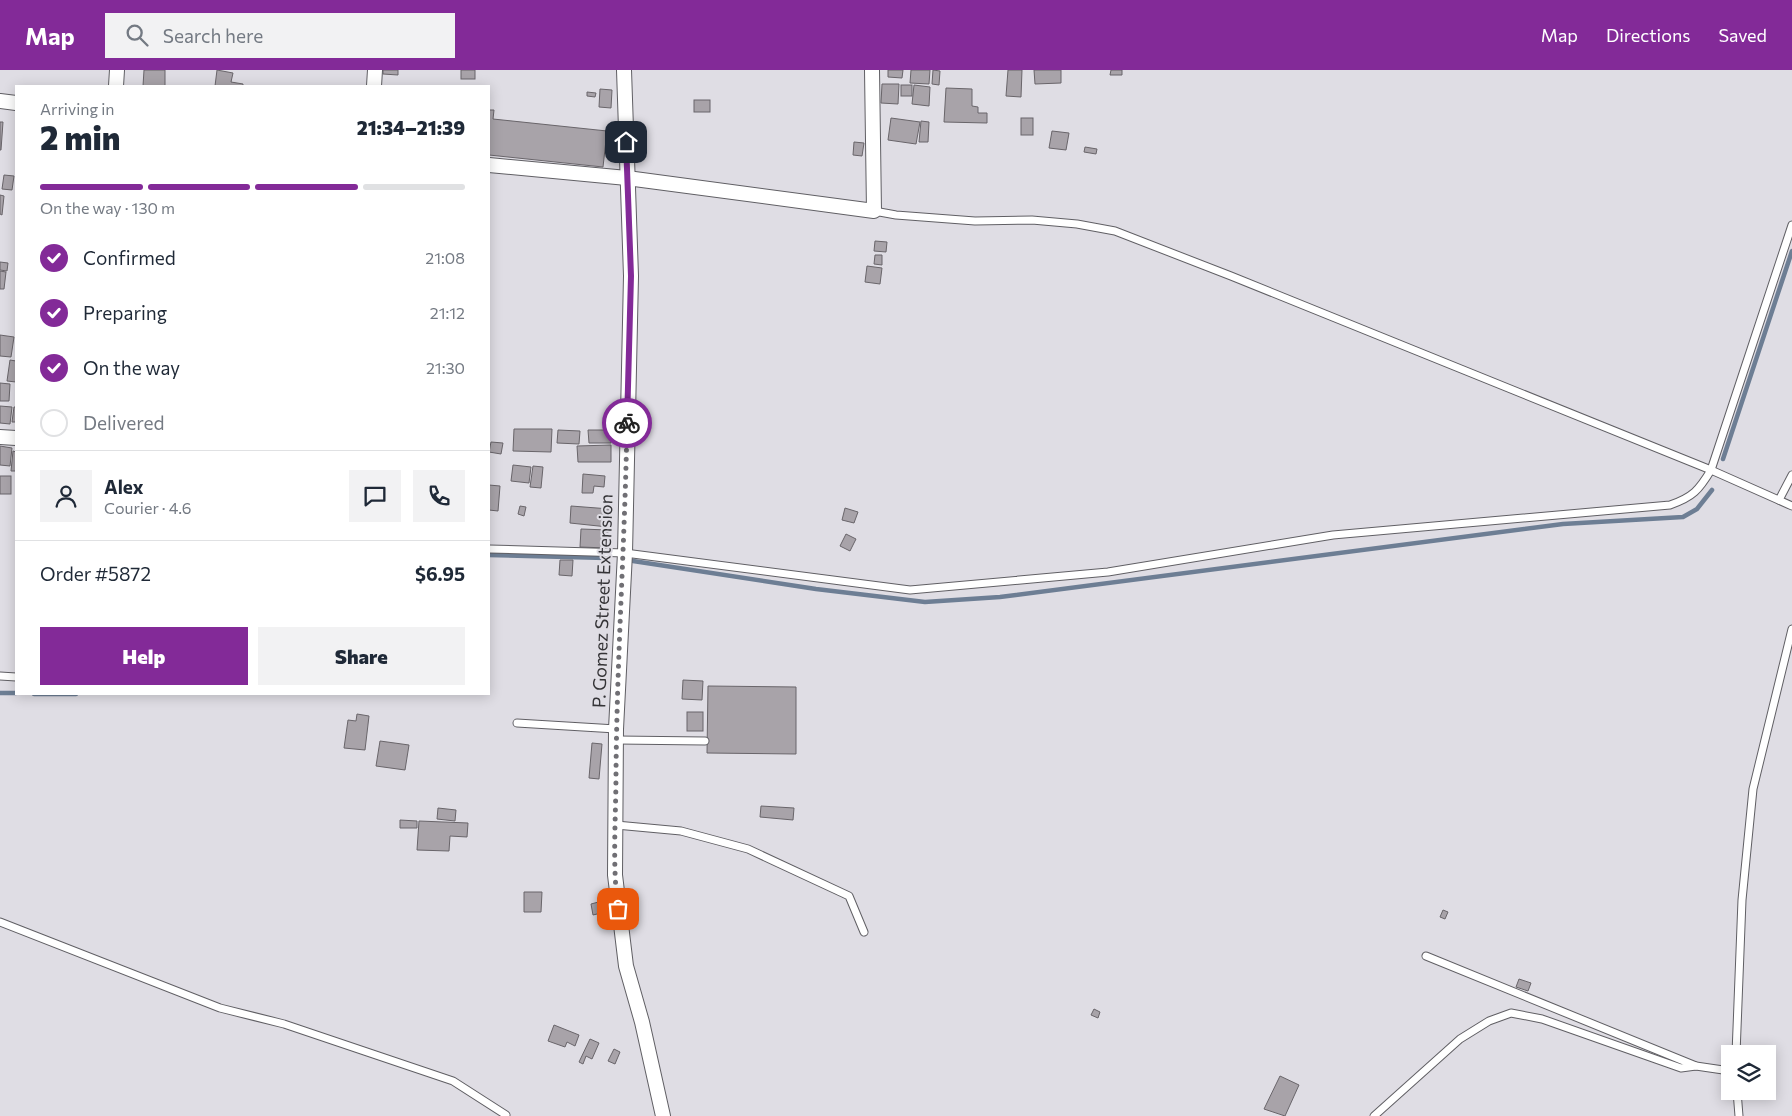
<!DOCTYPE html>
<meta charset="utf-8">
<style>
body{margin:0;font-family:Commissioner,sans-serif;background:#f2f2f3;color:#1f2937;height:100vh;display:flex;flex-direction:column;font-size:19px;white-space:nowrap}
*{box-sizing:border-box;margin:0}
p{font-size:16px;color:#747a83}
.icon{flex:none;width:28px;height:28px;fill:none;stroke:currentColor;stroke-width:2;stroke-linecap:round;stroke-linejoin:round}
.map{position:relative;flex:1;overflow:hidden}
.details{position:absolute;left:15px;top:15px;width:475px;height:610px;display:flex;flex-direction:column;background:#fff;border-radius:0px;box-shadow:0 2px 12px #0003}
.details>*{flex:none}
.fabs{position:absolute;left:1721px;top:975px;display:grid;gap:10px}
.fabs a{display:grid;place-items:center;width:55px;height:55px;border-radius:0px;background:#fff;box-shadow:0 2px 12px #0003;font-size:25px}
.pin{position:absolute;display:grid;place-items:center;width:42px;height:42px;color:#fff;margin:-21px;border-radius:10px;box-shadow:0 2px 8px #0006}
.courier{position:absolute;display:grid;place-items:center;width:50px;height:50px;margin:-25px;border:4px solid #832a98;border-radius:50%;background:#fff;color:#222;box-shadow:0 1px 6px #0007}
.overview em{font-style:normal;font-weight:800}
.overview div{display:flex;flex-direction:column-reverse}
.overview{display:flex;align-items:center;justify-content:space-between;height:85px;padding:0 25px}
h1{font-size:32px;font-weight:800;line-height:38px}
.bar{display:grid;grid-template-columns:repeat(4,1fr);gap:8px 5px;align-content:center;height:60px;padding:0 25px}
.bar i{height:6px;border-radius:4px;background:#e0e1e3}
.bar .current{background:#832a98}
.bar p{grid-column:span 4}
.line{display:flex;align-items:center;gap:12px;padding:0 25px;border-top:1px solid #e0e1e3}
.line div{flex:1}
.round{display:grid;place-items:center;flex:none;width:52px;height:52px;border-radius:0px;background:#f2f2f3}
ol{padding:0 25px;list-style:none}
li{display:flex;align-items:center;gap:15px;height:55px}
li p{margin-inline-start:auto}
li .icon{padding:5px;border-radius:50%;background:#832a98;color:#fff;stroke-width:4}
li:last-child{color:#747a83}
li i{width:28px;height:28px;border:2px solid #e0e1e3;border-radius:50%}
.button{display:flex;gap:10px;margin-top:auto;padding:10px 25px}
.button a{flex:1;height:58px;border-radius:0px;background:#832a98;color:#fff;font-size:20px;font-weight:800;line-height:58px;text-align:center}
.button a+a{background:#f2f2f3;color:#1f2937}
header{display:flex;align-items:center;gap:30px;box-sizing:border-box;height:70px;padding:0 25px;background:#832a98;color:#fff}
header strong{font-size:24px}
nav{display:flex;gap:28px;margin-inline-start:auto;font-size:18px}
.search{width:350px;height:45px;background:#f2f2f3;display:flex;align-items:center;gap:12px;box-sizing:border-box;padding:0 18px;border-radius:0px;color:#747a83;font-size:19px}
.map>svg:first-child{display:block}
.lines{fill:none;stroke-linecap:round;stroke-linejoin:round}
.stream{stroke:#6d7e94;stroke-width:4.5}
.building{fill:#a8a3a9;stroke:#69656a}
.lane-casing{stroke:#605f64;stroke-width:9}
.street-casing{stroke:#605f64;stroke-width:16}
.lane{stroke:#fff;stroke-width:7}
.street{stroke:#fff;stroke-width:14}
.done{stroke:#706f74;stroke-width:5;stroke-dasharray:0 9}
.route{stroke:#832a98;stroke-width:6}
.labels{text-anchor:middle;stroke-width:4;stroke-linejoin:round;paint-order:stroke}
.street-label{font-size:18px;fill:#353437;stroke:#dfdde4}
</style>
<header>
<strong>Map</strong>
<div class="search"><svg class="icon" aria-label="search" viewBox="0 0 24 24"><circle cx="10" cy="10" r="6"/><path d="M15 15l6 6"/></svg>Search here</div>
<nav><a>Map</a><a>Directions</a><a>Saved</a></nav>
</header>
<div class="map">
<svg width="1792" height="1046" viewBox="0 0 1792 1046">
<rect width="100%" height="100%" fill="#dfdde4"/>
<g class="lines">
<g class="stream">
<path d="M1723,389L1792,181"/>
<path d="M489,485L606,488"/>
<path d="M633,491L816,519L925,532L1000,527L1563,454L1683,447L1697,439L1712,420"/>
<path d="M0,623H16"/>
<path d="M34,624H76"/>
</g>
</g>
<g class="building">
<path d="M144,0H165V16H143Z"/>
<path d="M217,0L233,3L231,12L243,14V16H215Z"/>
<path d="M383,0H398V5L383,4Z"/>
<rect x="461" y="0" width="14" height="9"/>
<path d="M888,0H903L902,8L888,7Z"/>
<path d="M911,0H930L929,14L910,13Z"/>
<path d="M933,0L940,1L939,15L932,14Z"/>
<path d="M1008,0H1022L1021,27L1006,26Z"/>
<path d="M1034,0H1061V13L1035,14Z"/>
<path d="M1111,0H1122V5H1110Z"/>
<path d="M882,14H899L898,34L881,33Z"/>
<rect x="901" y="15" width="11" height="11"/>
<path d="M914,15L930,17L929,36L912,34Z"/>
<path d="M946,18L972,19V36L978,37V43H987V53L944,52Z"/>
<path d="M600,19L612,20L611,38L599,37Z"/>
<path d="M587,22L596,23L595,27L587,26Z"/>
<rect x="694" y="30" width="16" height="12"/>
<path d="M489,40H494L493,49L607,61L603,97L489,85Z"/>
<path d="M891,48L920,52L916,74L888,70Z"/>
<rect x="1021" y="48" width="12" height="17"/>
<path d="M921,51L929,52L928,72H919Z"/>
<path d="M0,52H3L1,80H0Z"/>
<path d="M1052,61L1069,63L1066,80L1049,78Z"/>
<path d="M854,72L864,73L862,86L853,85Z"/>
<path d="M1085,77L1097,79L1096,84L1084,82Z"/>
<path d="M4,105L14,106L12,120L2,119Z"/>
<path d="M0,125L4,126L2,145L0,144Z"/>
<path d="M875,171L887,172L886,182L874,181Z"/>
<path d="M875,185H882V195L874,194Z"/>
<path d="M0,192L8,193L7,201L0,200Z"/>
<path d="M867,196L882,198L880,214L865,212Z"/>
<path d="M0,201L6,202L4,219H0Z"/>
<path d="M0,265L14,267L11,287L0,286Z"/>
<path d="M10,290L16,291V312L7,311Z"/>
<path d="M0,313L10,314L9,331H0Z"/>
<path d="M0,336L12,337L10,354L0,353Z"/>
<path d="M14,337H16V352H12Z"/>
<path d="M514,359H552L551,382L513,381Z"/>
<path d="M558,360L580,361L579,374L557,373Z"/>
<path d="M588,360H611V373H589Z"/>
<path d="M491,372L503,373L501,384L489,382Z"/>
<path d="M611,375V392H578L577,376Z"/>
<path d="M0,376L12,378L10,396L0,395Z"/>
<path d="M13,381L16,382V401H11Z"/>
<path d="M513,395L531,397L529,413L511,411Z"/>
<path d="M533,396L543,397L541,418L530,417Z"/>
<path d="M583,404L605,406L604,417L594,416L593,423H582Z"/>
<rect x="0" y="406" width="11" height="18"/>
<path d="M489,415L500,416L498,441L489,440Z"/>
<path d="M520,436L526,437L524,446L518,444Z"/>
<path d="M571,436L610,439L608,457L570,453Z"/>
<path d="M845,438L858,442L854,453L842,450Z"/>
<path d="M581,459L608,460L607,478L580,477Z"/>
<path d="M846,464L856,469L850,481L840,476Z"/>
<path d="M560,490H573L572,506L559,505Z"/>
<path d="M683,610L703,611L702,630L682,629Z"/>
<path d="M708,616L796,617V684L707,683Z"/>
<rect x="687" y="642" width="16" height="19"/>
<path d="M357,644L369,646L365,680L344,678L348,650L356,651Z"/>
<path d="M380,671L409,675L405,700L376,696Z"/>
<path d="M592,673L602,674L599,709L589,708Z"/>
<path d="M761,736L794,738L793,750L760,747Z"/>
<path d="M438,738L456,740L455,751L437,749Z"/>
<path d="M400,750L417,751V758H400Z"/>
<path d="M419,751L468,753L467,767L450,766L449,781L417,780Z"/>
<path d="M524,822H542L541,842H524Z"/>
<path d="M606,830L609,841L593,845L591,834Z"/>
<path d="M1443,840L1448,842L1445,849L1440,847Z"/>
<path d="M1519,909L1531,913L1528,921L1516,917Z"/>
<path d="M1094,939L1100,942L1098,948L1091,945Z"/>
<path d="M554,955L579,965L575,976L567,972L565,977L548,971Z"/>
<path d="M590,969L599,973L592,989L586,986L583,994L579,992Z"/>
<path d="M614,979L620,982L615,994L608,991Z"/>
<path d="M1280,1006L1299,1015L1285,1046L1264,1039Z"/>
</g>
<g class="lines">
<defs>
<g id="lane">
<path d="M874,141L896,145L975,151L1032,150L1077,154L1115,161L1231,206L1711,400L1792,436"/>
<path d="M1779,430L1792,405"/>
<path d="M489,479L625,483L910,520L1108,502L1333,465L1670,435C1693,427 1699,420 1711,400L1792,155"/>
<path d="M0,606L16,607"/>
<path d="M517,653L616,659"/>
<path d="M617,670L705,671"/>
<path d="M616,755L681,761L748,779L849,826L864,862"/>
<path d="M0,852L220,938L284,954L453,1011L506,1045"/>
<path d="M1426,886L1696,996L1730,1001"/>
<path d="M1736,984L1742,830L1753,719L1792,559"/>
<path d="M1737,1021L1739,1046"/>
<path d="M1374,1046L1460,969L1489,951L1511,943L1542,949L1681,998L1696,996"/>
</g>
<g id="street">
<path d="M624,0L631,206L625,483L616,659L615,805L626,896L642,952L663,1046"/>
<path d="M116,16L117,0"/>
<path d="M374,16L375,0"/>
<path d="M0,31L16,33"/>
<path d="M489,95L627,108L874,141L872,0"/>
<path d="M0,367L16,368"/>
</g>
</defs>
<use href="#lane" class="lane-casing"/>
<use href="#street" class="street-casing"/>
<use href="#lane" class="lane"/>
<use href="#street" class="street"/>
</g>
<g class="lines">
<path class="done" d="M618,839C612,794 616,747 616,702C617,586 625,469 627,353"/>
<path class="route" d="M626,72L631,206L627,353"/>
</g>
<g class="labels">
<g class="street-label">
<text transform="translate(603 531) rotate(-88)" y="6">P. Gomez Street Extension</text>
</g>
</g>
</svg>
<div class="fabs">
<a><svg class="icon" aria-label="layers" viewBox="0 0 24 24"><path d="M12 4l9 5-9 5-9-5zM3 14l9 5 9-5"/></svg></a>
</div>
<div class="pin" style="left:618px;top:839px;background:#ea580c"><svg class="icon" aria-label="bag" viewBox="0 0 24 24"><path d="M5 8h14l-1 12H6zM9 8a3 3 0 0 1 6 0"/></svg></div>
<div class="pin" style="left:626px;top:72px;background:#1f2937"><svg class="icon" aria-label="home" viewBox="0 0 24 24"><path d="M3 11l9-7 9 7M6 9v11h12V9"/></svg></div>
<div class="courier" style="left:627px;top:353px"><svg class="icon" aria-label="bike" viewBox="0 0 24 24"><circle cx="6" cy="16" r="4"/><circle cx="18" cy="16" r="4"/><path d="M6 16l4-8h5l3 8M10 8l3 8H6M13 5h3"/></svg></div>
<section class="details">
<div class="overview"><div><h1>2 min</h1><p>Arriving in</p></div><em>21:34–21:39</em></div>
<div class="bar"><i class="current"></i><i class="current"></i><i class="current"></i><i></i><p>On the way · 130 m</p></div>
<ol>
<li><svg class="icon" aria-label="check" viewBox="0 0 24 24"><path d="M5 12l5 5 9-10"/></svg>Confirmed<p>21:08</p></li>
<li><svg class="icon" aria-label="check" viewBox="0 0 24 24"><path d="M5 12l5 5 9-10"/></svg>Preparing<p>21:12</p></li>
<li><svg class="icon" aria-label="check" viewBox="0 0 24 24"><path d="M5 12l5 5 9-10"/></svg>On the way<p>21:30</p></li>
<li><i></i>Delivered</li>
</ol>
<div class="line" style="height:90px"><a class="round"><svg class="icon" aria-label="person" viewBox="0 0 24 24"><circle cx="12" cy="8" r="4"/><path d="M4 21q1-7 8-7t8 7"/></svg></a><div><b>Alex</b><p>Courier · 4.6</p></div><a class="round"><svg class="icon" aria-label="chat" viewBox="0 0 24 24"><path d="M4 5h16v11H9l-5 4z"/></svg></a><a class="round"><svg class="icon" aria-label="phone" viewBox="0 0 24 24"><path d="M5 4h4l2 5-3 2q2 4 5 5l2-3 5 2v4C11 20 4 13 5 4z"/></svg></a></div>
<div class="line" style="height:65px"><div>Order #5872</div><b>$6.95</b></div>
<div class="button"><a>Help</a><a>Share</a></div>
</section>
</div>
